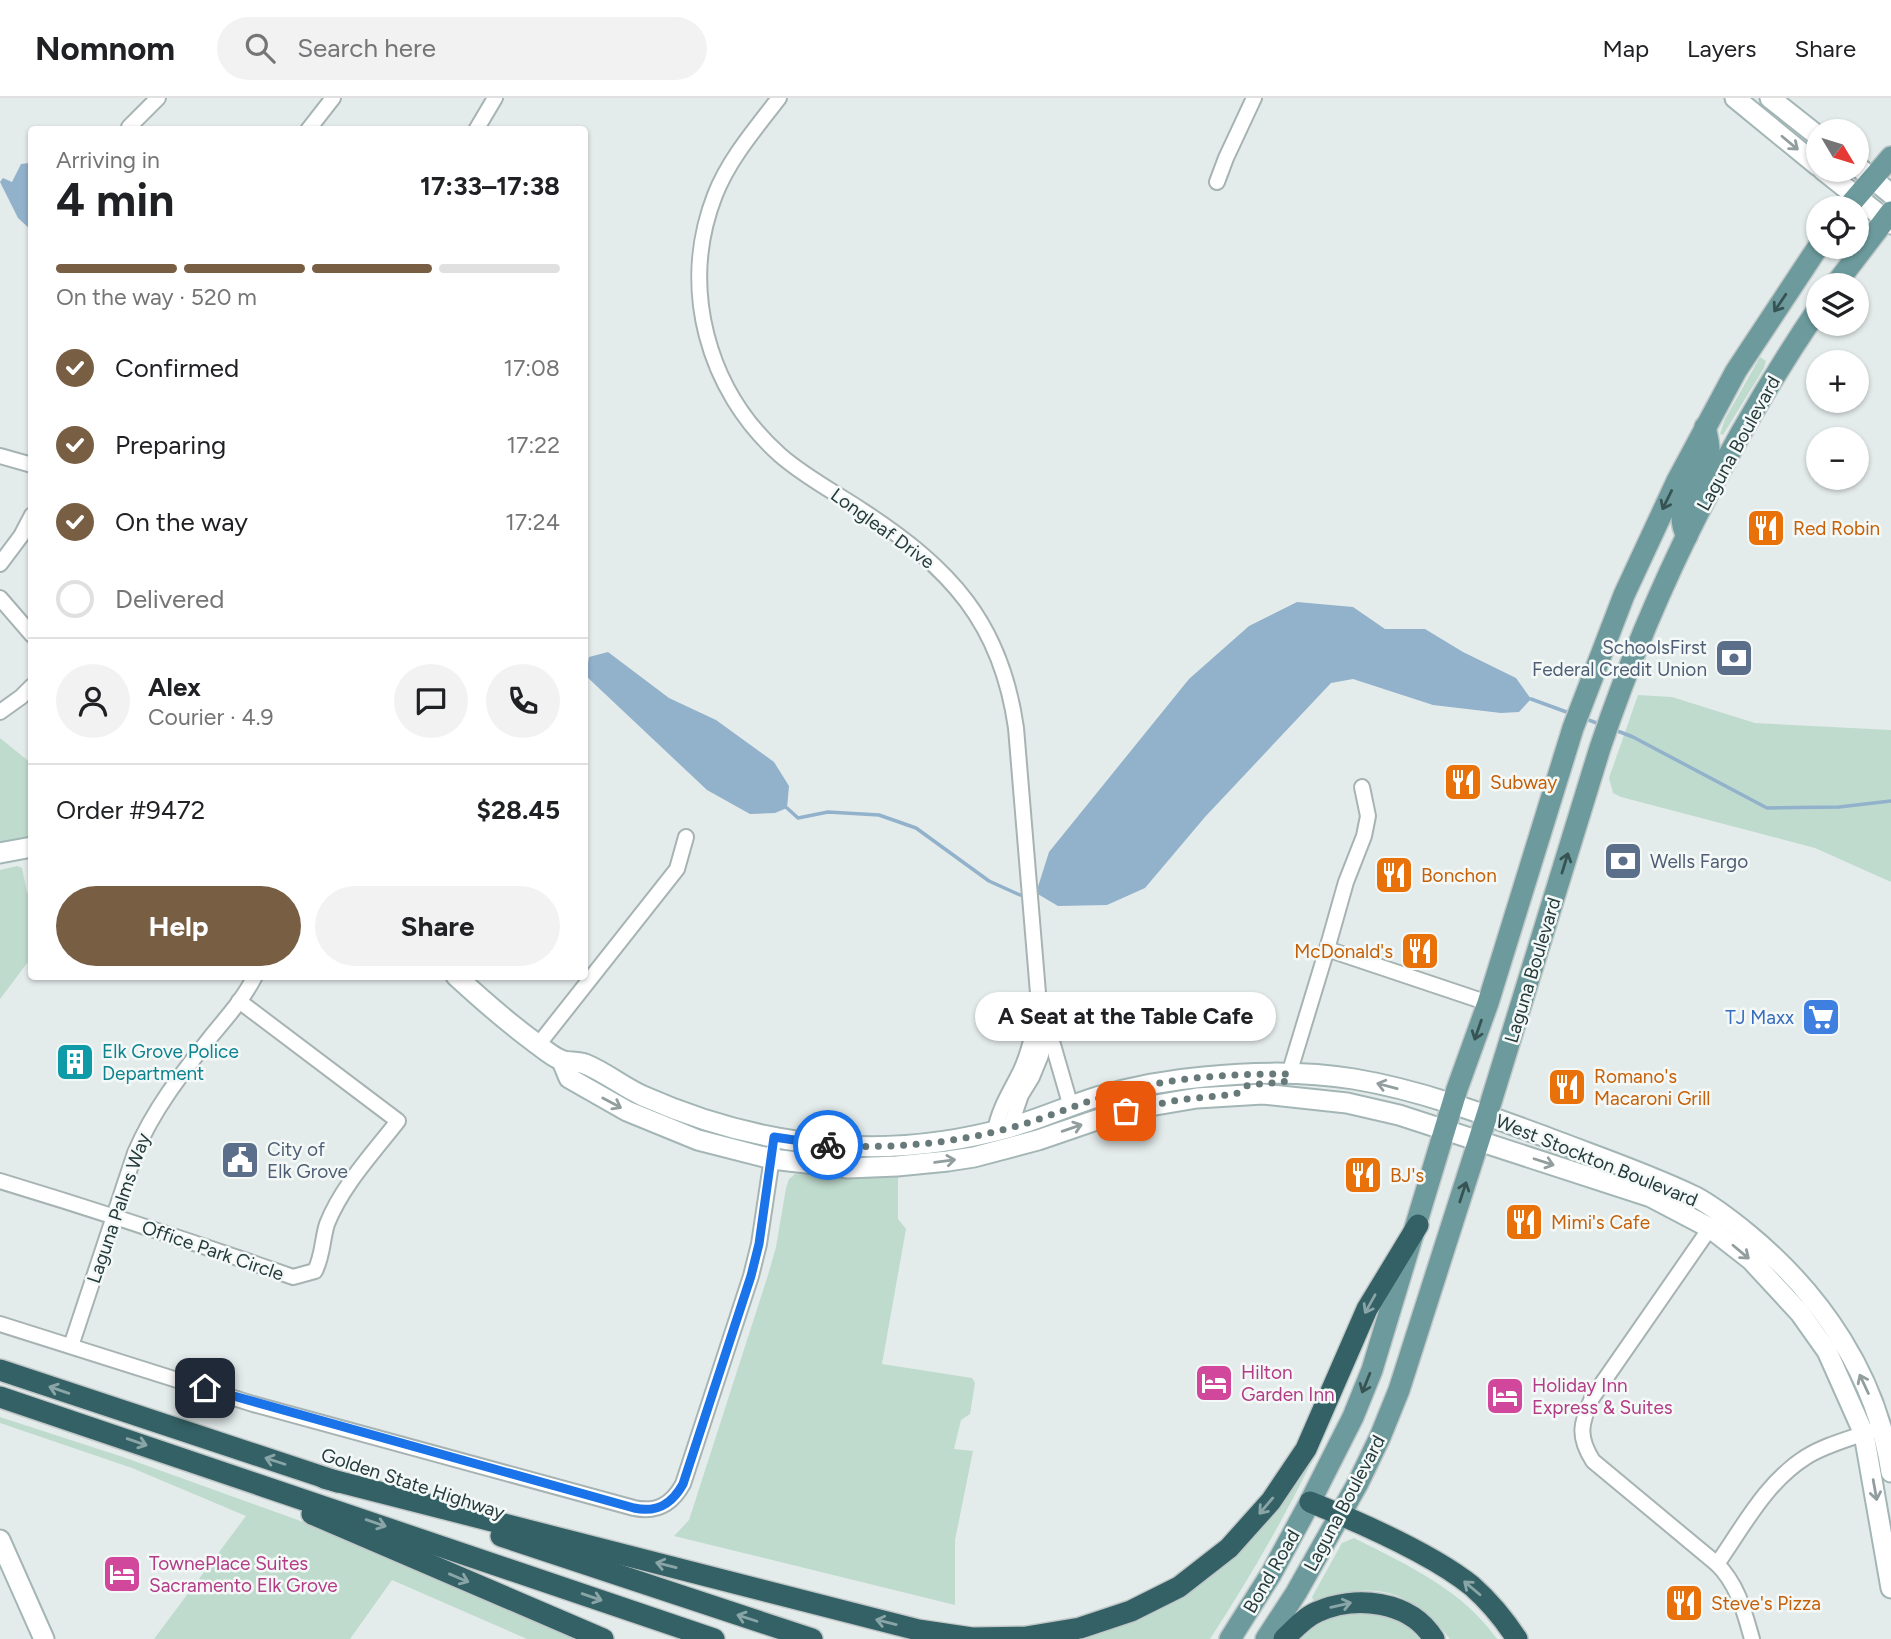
<!DOCTYPE html>
<meta charset="utf-8">
<style>
body{margin:0;font-family:Figtree,sans-serif;background:#f2f2f2;color:#202124;height:100vh;display:flex;flex-direction:column;font-size:26px;white-space:nowrap}
*{box-sizing:border-box;margin:0}
p{font-size:23px;color:#757577}
.icon{flex:none;width:38px;height:38px;fill:none;stroke:currentColor;stroke-width:2;stroke-linecap:round;stroke-linejoin:round}
.map{position:relative;flex:1;overflow:hidden}
.side{position:absolute;left:28px;top:28px;width:560px;height:854px;display:flex;flex-direction:column;background:#fff;border-radius:7px;box-shadow:0 2px 5px #0004}
.side>*{flex:none}
.needle{width:46px;rotate:128deg}
.tools{position:absolute;left:1806px;top:21px;display:grid;gap:14px}
.tools a{display:grid;place-items:center;width:63px;height:63px;border-radius:50%;background:#fff;box-shadow:0 2px 5px #0004;font-size:35px}
.pin{position:absolute;display:grid;place-items:center;width:60px;height:60px;color:#fff;margin:-30px;border-radius:14px;box-shadow:0 4px 10px #0006}
.courier{position:absolute;display:grid;place-items:center;width:70px;height:70px;margin:-35px;border:5px solid #1a73e8;border-radius:50%;background:#fff;color:#222;box-shadow:0 2px 9px #0007}
.bubble{position:absolute;height:49px;border-radius:24px;background:#fff;box-shadow:0 2px 5px #0004;font-size:23px;font-weight:700;line-height:49px;text-align:center}
.headline em{font-style:normal;font-weight:700}
.headline div{display:flex;flex-direction:column-reverse}
.headline{display:flex;align-items:center;justify-content:space-between;height:119px;padding:0 28px}
h1{font-size:46px;font-weight:700;line-height:52px}
.bar{display:grid;grid-template-columns:repeat(4,1fr);gap:10px 7px;align-content:center;height:84px;padding:0 28px}
.bar i{height:9px;border-radius:5px;background:#e0e0e0}
.bar .active{background:#785f44}
.bar p{grid-column:span 4}
.line{display:flex;align-items:center;gap:18px;padding:0 28px;border-top:2px solid #e0e0e0}
.line div{flex:1}
.round{display:grid;place-items:center;flex:none;width:74px;height:74px;border-radius:37px;background:#f2f2f2}
ol{padding:0 28px;list-style:none}
li{display:flex;align-items:center;gap:21px;height:77px}
li p{margin-inline-start:auto}
li .icon{padding:7px;border-radius:50%;background:#785f44;color:#fff;stroke-width:4}
li:last-child{color:#757577}
li i{width:38px;height:38px;border:4px solid #e0e0e0;border-radius:50%}
.cta{display:flex;gap:14px;margin-top:auto;padding:14px 28px}
.cta a{flex:1;height:80px;border-radius:42px;background:#785f44;color:#fff;font-size:28px;font-weight:700;line-height:80px;text-align:center}
.cta a+a{background:#f2f2f2;color:#202124}
header{display:flex;align-items:center;gap:42px;box-sizing:border-box;height:98px;padding:0 35px;background:#fff;border-bottom:2px solid #e0e0e0}
header strong{font-size:33px}
nav{display:flex;gap:38px;margin-inline-start:auto;font-size:24px}
.search{width:490px;height:63px;background:#f2f2f2;display:flex;align-items:center;gap:18px;box-sizing:border-box;padding:0 24px;border-radius:38px;color:#757577;font-size:26px}
.map>svg:first-child{display:block}
.green{fill:#bfdbce}
.water{fill:#92b1cb}
.lines{fill:none;stroke-linecap:round;stroke-linejoin:round}
.stream{stroke:#92b1cb;stroke-width:3.5}
.street-casing{stroke:#a7b3b3;stroke-width:18}
.secondary-casing{stroke:#a3b6b5;stroke-width:23}
.primary-casing{stroke:#c2c8c8;stroke-width:24}
.highway-casing{stroke:#c2c8c8;stroke-width:24}
.street{stroke:#fff;stroke-width:14}
.secondary{stroke:#fff;stroke-width:19}
.primary{stroke:#6d9b9d;stroke-width:21}
.highway{stroke:#346165;stroke-width:21}
.oneway{stroke:#929d9e}
.oneway2{stroke:#375354}
.oneway3{stroke:#8aa5a7}
.done{stroke:#687979;stroke-width:7;stroke-dasharray:0 12.6}
.route{stroke:#1a73e8;stroke-width:9}
.labels{text-anchor:middle;stroke-width:5;stroke-linejoin:round;paint-order:stroke}
.street-label{font-size:19px;fill:#253b3c;stroke:#f4f9f8}
.food-label{font-size:19px;fill:#c56008;stroke:#f4f9f8;text-anchor:start}
.service-label{font-size:19px;fill:#4e5e75;stroke:#f4f9f8;text-anchor:start}
.shop-label{font-size:19px;fill:#366cbe;stroke:#f4f9f8;text-anchor:end}
.culture-label{font-size:19px;fill:#0d838f;stroke:#f4f9f8;text-anchor:start}
.hotel-label{font-size:19px;fill:#b23c85;stroke:#f4f9f8;text-anchor:start}
</style>
<header>
<strong>Nomnom</strong>
<div class="search"><svg class="icon" aria-label="search" viewBox="0 0 24 24"><circle cx="10" cy="10" r="6"/><path d="M15 15l6 6"/></svg>Search here</div>
<nav><a>Map</a><a>Layers</a><a>Share</a></nav>
</header>
<div class="map">
<svg width="1891" height="1541" viewBox="0 0 1891 1541">
<rect width="100%" height="100%" fill="#e4eceb"/>
<g class="green">
<path d="M1760,259L1766,263L1764,270L1723,337L1720,336L1725,321Z"/>
<path d="M1638,597L1672,599L1755,625L1891,632V784L1815,750L1621,699L1613,695L1609,680Z"/>
<path d="M0,640L32,666L31,741L0,747Z"/>
<path d="M17,768L22,770L27,794L31,798V860L0,901V772Z"/>
<path d="M795,1076L853,1080L898,1079V1121L906,1131L882,1266L972,1280L975,1285L970,1316L961,1322L954,1351L973,1353L955,1442V1507L674,1438L689,1422L768,1177L776,1149L786,1090L789,1081Z"/>
<path d="M1329,1315L1334,1317C1298,1396 1257,1469 1210,1541H1053L1184,1494Z"/>
<path d="M0,1319L123,1359L298,1422L576,1541H527L392,1482L350,1541H154L246,1418L132,1370L0,1325Z"/>
<path d="M1354,1440C1407,1467 1462,1491 1497,1541H1450C1411,1492 1372,1480 1315,1506L1312,1499L1342,1445Z"/>
<path d="M1375,1513L1410,1526L1425,1541H1300C1322,1518 1346,1516 1375,1513Z"/>
</g>
<g class="water">
<path d="M29,65L32,66L31,132L18,120L0,84L3,80L12,84L21,66Z"/>
<path d="M1297,504L1353,509L1385,531H1425L1463,554L1516,580L1531,601L1519,614L1501,615L1433,607L1353,581L1331,585L1205,719L1145,790L1107,807L1058,808L1036,795L1049,754L1189,581L1249,528Z"/>
<path d="M608,554L669,600L716,622L774,664L789,688L787,710L775,715L750,716L707,692L586,578L589,559Z"/>
</g>
<g class="lines">
<g class="stream">
<path d="M1531,601L1572,616"/>
<path d="M1586,621L1602,627"/>
<path d="M1615,632L1633,639L1767,710L1839,709L1891,703"/>
<path d="M787,710L798,720L828,714L879,717L916,730L989,783L1020,797H1025"/>
</g>
<defs>
<g id="street">
<path d="M779,0C756,30 729,61 715,97C679,189 707,292 780,357C805,379 836,395 863,413C950,470 1001,524 1016,630L1038,895L1071,1009"/>
<path d="M129,29L158,0"/>
<path d="M308,32L333,0"/>
<path d="M476,32L495,0"/>
<path d="M1217,84L1226,60L1254,0"/>
<path d="M0,358L32,367"/>
<path d="M0,466L21,438L32,417"/>
<path d="M0,500L32,537"/>
<path d="M0,614L21,599L32,588"/>
<path d="M1327,851L1346,784L1364,738L1368,718L1362,689"/>
<path d="M538,947L677,771L686,739"/>
<path d="M1289,976L1327,851L1488,905"/>
<path d="M1010,1029L1021,997L1032,979L1041,957L1045,931"/>
<path d="M995,1033C999,1010 1011,993 1021,972C1030,953 1034,930 1040,909"/>
<path d="M0,1083C99,1113 196,1145 293,1179L315,1173C323,1157 322,1142 327,1126C342,1088 373,1055 398,1023L239,903"/>
<path d="M1710,1130L1592,1300C1581,1325 1577,1338 1593,1363L1717,1466C1743,1429 1766,1384 1806,1359C1825,1347 1849,1341 1871,1333"/>
<path d="M0,1226L253,1306L634,1410C657,1415 672,1406 683,1386L751,1178L759,1146L773,1053"/>
<path d="M71,1248L135,1055C154,1010 183,974 213,936C228,918 244,900 255,878"/>
<path d="M1717,1466C1738,1487 1744,1513 1752,1541"/>
</g>
<g id="secondary">
<path d="M1735,0L1818,68"/>
<path d="M1770,0L1818,38"/>
<path d="M1857,68L1891,96"/>
<path d="M1823,72L1891,126"/>
<path d="M0,755L32,749"/>
<path d="M456,878C481,901 506,923 533,943C541,949 551,958 561,962C568,965 577,963 585,966C605,974 623,989 643,998C708,1027 775,1044 845,1048C900,1051 957,1044 1011,1029C1040,1021 1068,1008 1097,999C1132,989 1168,982 1204,979C1253,974 1305,973 1354,981C1420,992 1484,1016 1546,1039C1595,1058 1646,1075 1694,1098C1713,1108 1732,1123 1748,1136C1822,1197 1877,1279 1891,1374"/>
<path d="M562,963L569,980L627,1013L698,1042L772,1061L848,1070L897,1068L948,1063L974,1059L1038,1042L1108,1018L1144,1009L1197,1000L1263,996L1347,1005L1399,1017L1651,1099L1710,1130L1751,1162L1800,1215L1827,1253L1864,1336L1891,1490"/>
<path d="M0,1442L44,1541"/>
</g>
<g id="primary">
<path d="M1847,110L1891,59"/>
<path d="M1835,187L1891,114"/>
<path d="M1687,438C1670,407 1701,385 1709,356C1710,348 1707,337 1705,329"/>
<path d="M1230,1541L1271,1476L1310,1404L1353,1319L1372,1272L1457,991L1488,905L1573,630L1624,497L1677,383L1736,273L1818,149"/>
<path d="M1266,1541L1296,1495L1358,1385L1380,1339L1399,1292L1487,1017L1600,650C1652,495 1726,347 1818,211"/>
</g>
<g id="highway">
<path d="M0,1272L338,1384"/>
<path d="M0,1299L714,1541"/>
<path d="M324,1380L918,1532L972,1540L1026,1539L1080,1530L1131,1513L1179,1489L1229,1450L1271,1403L1306,1351L1367,1211L1418,1127"/>
<path d="M1310,1404C1359,1424 1431,1455 1472,1488C1490,1504 1504,1521 1517,1541"/>
<path d="M312,1416L603,1541"/>
<path d="M501,1438L812,1541"/>
<path d="M1284,1541C1293,1532 1305,1519 1317,1514C1355,1497 1410,1502 1434,1541"/>
</g>
</defs>
<use href="#street" class="street-casing"/>
<use href="#secondary" class="secondary-casing"/>
<use href="#primary" class="primary-casing"/>
<use href="#highway" class="highway-casing"/>
<use href="#street" class="street"/>
<use href="#secondary" class="secondary"/>
<use href="#primary" class="primary"/>
<use href="#highway" class="highway"/>
</g>
<defs><path id="oneway-shaft" d="M-6 0H5M1.5-3L5.5 0L1.5 3" fill="none" stroke-width="1.6" stroke-linecap="round" stroke-linejoin="round" transform="scale(1.75)"/></defs>
<g class="oneway">
<use href="#oneway-shaft" transform="translate(1790 45) rotate(40)"/>
<use href="#oneway-shaft" transform="translate(1387 988) rotate(-165)"/>
<use href="#oneway-shaft" transform="translate(612 1005) rotate(28)"/>
<use href="#oneway-shaft" transform="translate(1072 1030) rotate(-19)"/>
<use href="#oneway-shaft" transform="translate(945 1063) rotate(-8)"/>
<use href="#oneway-shaft" transform="translate(1544 1064) rotate(18)"/>
<use href="#oneway-shaft" transform="translate(1741 1154) rotate(40)"/>
<use href="#oneway-shaft" transform="translate(1864 1286) rotate(-115)"/>
<use href="#oneway-shaft" transform="translate(1875 1392) rotate(80)"/>
</g>
<g class="oneway2">
<use href="#oneway-shaft" transform="translate(1780 205) rotate(124)"/>
<use href="#oneway-shaft" transform="translate(1667 402) rotate(116)"/>
<use href="#oneway-shaft" transform="translate(1565 765) rotate(-73)"/>
<use href="#oneway-shaft" transform="translate(1478 932) rotate(109)"/>
<use href="#oneway-shaft" transform="translate(1463 1094) rotate(-72)"/>
<use href="#oneway-shaft" transform="translate(1366 1285) rotate(112)"/>
</g>
<g class="oneway3">
<use href="#oneway-shaft" transform="translate(1370 1206) rotate(119)"/>
<use href="#oneway-shaft" transform="translate(59 1292) rotate(-161)"/>
<use href="#oneway-shaft" transform="translate(137 1344) rotate(19)"/>
<use href="#oneway-shaft" transform="translate(275 1363) rotate(-162)"/>
<use href="#oneway-shaft" transform="translate(1266 1408) rotate(130)"/>
<use href="#oneway-shaft" transform="translate(376 1425) rotate(19)"/>
<use href="#oneway-shaft" transform="translate(666 1467) rotate(-166)"/>
<use href="#oneway-shaft" transform="translate(459 1480) rotate(23)"/>
<use href="#oneway-shaft" transform="translate(1472 1490) rotate(-140)"/>
<use href="#oneway-shaft" transform="translate(592 1499) rotate(19)"/>
<use href="#oneway-shaft" transform="translate(1341 1507) rotate(-13)"/>
<use href="#oneway-shaft" transform="translate(747 1520) rotate(-162)"/>
<use href="#oneway-shaft" transform="translate(886 1524) rotate(-166)"/>
</g>
<g class="lines">
<path class="done" d="M828,1047C897,1052 968,1044 1034,1023C1068,1011 1100,998 1135,990C1186,978 1238,976 1289,976L1284,984L1248,987L1236,996L1178,1002L1126,1013"/>
<path class="route" d="M205,1290L634,1410C657,1415 672,1406 683,1386L751,1178L759,1146L774,1039L828,1047"/>
</g>
<defs>
<symbol id="restaurant-square" viewBox="-11 -11 22 22"><rect x="-9" y="-9" width="18" height="18" rx="4" fill="#e8710a" stroke="#f4f9f8"/><path d="M-5-6h1v4h1v-4h1v4h1v-4h1v5L-1.5 .5V6h-2V.5L-5-1ZM5-6V6H3V1.5H1.5Q1.5-4 5-6Z" fill="#fff"/></symbol>
<symbol id="bank-square" viewBox="-11 -11 22 22"><rect x="-9" y="-9" width="18" height="18" rx="4" fill="#5c6f8a" stroke="#f4f9f8"/><path d="M-6-4H6V4H-6ZM0-2.3a2.3 2.3 0 1 0 0 4.6a2.3 2.3 0 1 0 0-4.6Z" fill="#fff"/></symbol>
<symbol id="supermarket-square" viewBox="-11 -11 22 22"><rect x="-9" y="-9" width="18" height="18" rx="4" fill="#3f7fe0" stroke="#f4f9f8"/><path d="M-6-5.5h2.5l.6 2H6L4.5 2H-2.5L-4.4-4H-6ZM-1.5 3.2a1.3 1.3 0 1 0 .1 0ZM3 3.2a1.3 1.3 0 1 0 .1 0Z" fill="#fff"/></symbol>
<symbol id="building-square" viewBox="-11 -11 22 22"><rect x="-9" y="-9" width="18" height="18" rx="4" fill="#0f9aa8" stroke="#f4f9f8"/><path d="M-4-6H4V6H1V3H-1V6H-4ZM-2.5-4.3h1.7v1.8h-1.7ZM.8-4.3h1.7v1.8H.8ZM-2.5-1h1.7V.8h-1.7ZM.8-1h1.7V.8H.8Z" fill="#fff"/></symbol>
<symbol id="civic-square" viewBox="-11 -11 22 22"><rect x="-9" y="-9" width="18" height="18" rx="4" fill="#5c6f8a" stroke="#f4f9f8"/><path d="M-.6-6.5H3V-4.5H.6V-3L4-1V1h2V6H-6V1h2V-1L-.6-3ZM-1.2 2.5V6h2.4V2.5Z" fill="#fff"/></symbol>
<symbol id="hotel-square" viewBox="-11 -11 22 22"><rect x="-9" y="-9" width="18" height="18" rx="4" fill="#d1479c" stroke="#f4f9f8"/><path d="M-6-4.5h1.5V1H6V5H4.5V3h-9V5H-6ZM-4 0a1.8 1.8 0 1 1 3.6 0ZM.5 0V-2.5h3Q6-2.5 6 0Z" fill="#fff"/></symbol>
</defs>
<g fill-rule="evenodd">
<use href="#restaurant-square" x="1744" y="408" width="44" height="44"/>
<use href="#bank-square" x="1712" y="538" width="44" height="44"/>
<use href="#restaurant-square" x="1441" y="662" width="44" height="44"/>
<use href="#bank-square" x="1601" y="741" width="44" height="44"/>
<use href="#restaurant-square" x="1372" y="755" width="44" height="44"/>
<use href="#restaurant-square" x="1398" y="831" width="44" height="44"/>
<use href="#supermarket-square" x="1799" y="897" width="44" height="44"/>
<use href="#building-square" x="53" y="942" width="44" height="44"/>
<use href="#restaurant-square" x="1545" y="967" width="44" height="44"/>
<use href="#civic-square" x="218" y="1040" width="44" height="44"/>
<use href="#restaurant-square" x="1341" y="1055" width="44" height="44"/>
<use href="#restaurant-square" x="1502" y="1102" width="44" height="44"/>
<use href="#hotel-square" x="1192" y="1263" width="44" height="44"/>
<use href="#hotel-square" x="1483" y="1276" width="44" height="44"/>
<use href="#hotel-square" x="100" y="1454" width="44" height="44"/>
<use href="#restaurant-square" x="1662" y="1483" width="44" height="44"/>
</g>
<g class="labels">
<g class="street-label">
<text transform="translate(1738 345) rotate(-61)" y="7">Laguna Boulevard</text>
<text transform="translate(883 430) rotate(36)" y="7">Longleaf Drive</text>
<text transform="translate(1532 872) rotate(-73)" y="7">Laguna Boulevard</text>
<text transform="translate(1597 1062) rotate(22)" y="7">West Stockton Boulevard</text>
<text transform="translate(118 1110) rotate(-71)" y="7">Laguna Palms Way</text>
<text transform="translate(213 1152) rotate(19)" y="7">Office Park Circle</text>
<text transform="translate(413 1385) rotate(18)" y="7">Golden State Highway</text>
<text transform="translate(1344 1405) rotate(-62)" y="7">Laguna Boulevard</text>
<text transform="translate(1271 1473) rotate(-60)" y="7">Bond Road</text>
</g>
<g class="food-label">
<text x="1793" y="437">Red Robin</text>
<text x="1490" y="691">Subway</text>
<text x="1421" y="784">Bonchon</text>
<text x="1393" y="860" text-anchor="end">McDonald's</text>
<text x="1594" y="985">Romano's<tspan x="1594" dy="22">Macaroni Grill</tspan></text>
<text x="1390" y="1084">BJ's</text>
<text x="1551" y="1131">Mimi's Cafe</text>
<text x="1711" y="1512">Steve's Pizza</text>
</g>
<g class="service-label">
<text x="1707" y="556" text-anchor="end">SchoolsFirst<tspan x="1707" dy="22">Federal Credit Union</tspan></text>
<text x="1650" y="770">Wells Fargo</text>
<text x="267" y="1058">City of<tspan x="267" dy="22">Elk Grove</tspan></text>
</g>
<g class="shop-label">
<text x="1794" y="926">TJ Maxx</text>
</g>
<g class="culture-label">
<text x="102" y="960">Elk Grove Police<tspan x="102" dy="22">Department</tspan></text>
</g>
<g class="hotel-label">
<text x="1241" y="1281">Hilton<tspan x="1241" dy="22">Garden Inn</tspan></text>
<text x="1532" y="1294">Holiday Inn<tspan x="1532" dy="22">Express &amp; Suites</tspan></text>
<text x="149" y="1472">TownePlace Suites<tspan x="149" dy="22">Sacramento Elk Grove</tspan></text>
</g>
</g>
</svg>
<div class="tools">
<a><svg class="needle" viewBox="-14 -14 28 28"><path d="M0-13l5 13h-10z" fill="#e53935"/><path d="M0 13l5-13h-10z" fill="#757577"/></svg></a>
<a><svg class="icon" aria-label="locate" viewBox="0 0 24 24"><circle cx="12" cy="12" r="6"/><path d="M12 2v4M12 18v4M2 12h4M18 12h4"/></svg></a>
<a><svg class="icon" aria-label="layers" viewBox="0 0 24 24"><path d="M12 4l9 5-9 5-9-5zM3 14l9 5 9-5"/></svg></a>
<a>+</a>
<a>−</a>
</div>
<div class="pin" style="left:1126px;top:1013px;background:#ea580c"><svg class="icon" aria-label="bag" viewBox="0 0 24 24"><path d="M5 8h14l-1 12H6zM9 8a3 3 0 0 1 6 0"/></svg></div>
<div class="pin" style="left:205px;top:1290px;background:#1f2937"><svg class="icon" aria-label="home" viewBox="0 0 24 24"><path d="M3 11l9-7 9 7M6 9v11h12V9"/></svg></div>
<div class="courier" style="left:828px;top:1047px"><svg class="icon" aria-label="bike" viewBox="0 0 24 24"><circle cx="6" cy="16" r="4"/><circle cx="18" cy="16" r="4"/><path d="M6 16l4-8h5l3 8M10 8l3 8H6M13 5h3"/></svg></div>
<div class="bubble" style="left:975px;top:894px;width:301px">A Seat at the Table Cafe</div>
<section class="side">
<div class="headline"><div><h1>4 min</h1><p>Arriving in</p></div><em>17:33–17:38</em></div>
<div class="bar"><i class="active"></i><i class="active"></i><i class="active"></i><i></i><p>On the way · 520 m</p></div>
<ol>
<li><svg class="icon" aria-label="check" viewBox="0 0 24 24"><path d="M5 12l5 5 9-10"/></svg>Confirmed<p>17:08</p></li>
<li><svg class="icon" aria-label="check" viewBox="0 0 24 24"><path d="M5 12l5 5 9-10"/></svg>Preparing<p>17:22</p></li>
<li><svg class="icon" aria-label="check" viewBox="0 0 24 24"><path d="M5 12l5 5 9-10"/></svg>On the way<p>17:24</p></li>
<li><i></i>Delivered</li>
</ol>
<div class="line" style="height:126px"><a class="round"><svg class="icon" aria-label="person" viewBox="0 0 24 24"><circle cx="12" cy="8" r="4"/><path d="M4 21q1-7 8-7t8 7"/></svg></a><div><b>Alex</b><p>Courier · 4.9</p></div><a class="round"><svg class="icon" aria-label="chat" viewBox="0 0 24 24"><path d="M4 5h16v11H9l-5 4z"/></svg></a><a class="round"><svg class="icon" aria-label="phone" viewBox="0 0 24 24"><path d="M5 4h4l2 5-3 2q2 4 5 5l2-3 5 2v4C11 20 4 13 5 4z"/></svg></a></div>
<div class="line" style="height:91px"><div>Order #9472</div><b>$28.45</b></div>
<div class="cta"><a>Help</a><a>Share</a></div>
</section>
</div>
